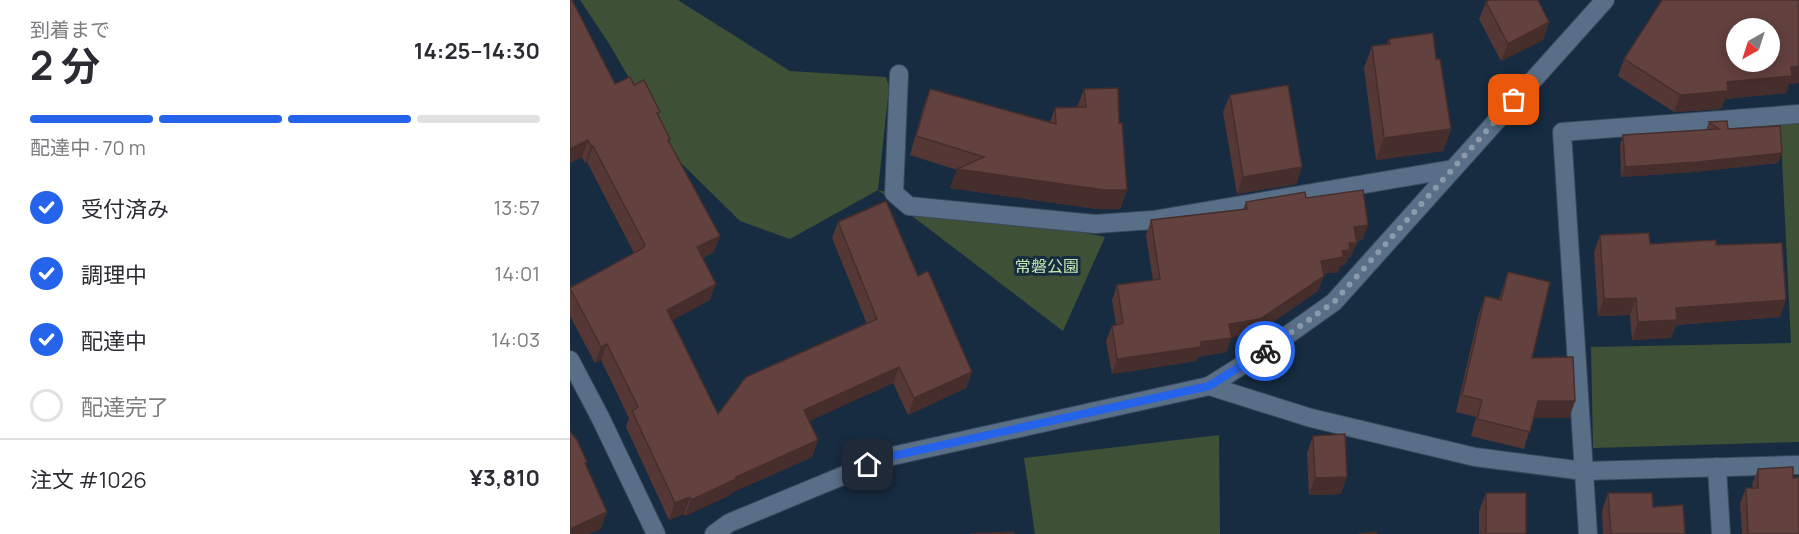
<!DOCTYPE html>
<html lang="ja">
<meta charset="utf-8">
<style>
body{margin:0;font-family:Manrope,"Noto Sans JP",sans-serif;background:#f7f7f7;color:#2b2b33;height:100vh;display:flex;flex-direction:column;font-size:22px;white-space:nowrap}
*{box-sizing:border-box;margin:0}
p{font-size:20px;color:#7c7c81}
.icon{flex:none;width:33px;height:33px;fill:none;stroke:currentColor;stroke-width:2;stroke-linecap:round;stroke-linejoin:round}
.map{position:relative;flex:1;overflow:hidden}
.side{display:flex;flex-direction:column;background:#fff;width:570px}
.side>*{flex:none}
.needle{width:39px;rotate:219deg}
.controls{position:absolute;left:1156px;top:18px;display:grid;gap:12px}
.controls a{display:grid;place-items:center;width:54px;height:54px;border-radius:50%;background:#fff;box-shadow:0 3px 15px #0003;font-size:30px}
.pin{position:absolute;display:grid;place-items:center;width:51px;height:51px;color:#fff;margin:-26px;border-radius:12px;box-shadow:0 3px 9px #0006}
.courier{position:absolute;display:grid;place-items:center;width:60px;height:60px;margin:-30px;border:4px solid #2563eb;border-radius:50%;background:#fff;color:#222;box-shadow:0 2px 8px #0007}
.headline em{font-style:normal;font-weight:700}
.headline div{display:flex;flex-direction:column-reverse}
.headline{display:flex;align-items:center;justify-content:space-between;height:102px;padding:0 30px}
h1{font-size:39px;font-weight:700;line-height:45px}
.bar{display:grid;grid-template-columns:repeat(4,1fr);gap:9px 6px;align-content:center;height:72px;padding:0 30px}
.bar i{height:8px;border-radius:4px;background:#e1e1e2}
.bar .selected{background:#2563eb}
.bar p{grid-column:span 4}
.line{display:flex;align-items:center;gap:15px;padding:0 30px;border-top:2px solid #e1e1e2}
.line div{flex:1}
ol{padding:0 30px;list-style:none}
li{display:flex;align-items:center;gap:18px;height:66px}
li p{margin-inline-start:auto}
li .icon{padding:6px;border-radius:50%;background:#2563eb;color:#fff;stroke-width:4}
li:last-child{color:#7c7c81}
li i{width:33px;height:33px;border:3px solid #e1e1e2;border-radius:50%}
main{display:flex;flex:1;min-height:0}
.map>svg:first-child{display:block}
.green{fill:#3e5035}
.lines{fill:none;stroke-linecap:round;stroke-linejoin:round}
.street-casing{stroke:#39495c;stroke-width:20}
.street{stroke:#596f88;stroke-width:18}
.wall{fill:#553836}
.shaded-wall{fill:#452e2c}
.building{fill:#63413f;stroke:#452e2c;stroke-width:1.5;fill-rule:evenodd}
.done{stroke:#8a9aaa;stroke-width:6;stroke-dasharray:0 10.8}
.route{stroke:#2563eb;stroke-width:8}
.labels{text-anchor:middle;stroke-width:6;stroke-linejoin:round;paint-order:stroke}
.park-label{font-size:16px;fill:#c3e9af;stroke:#172c41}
</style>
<main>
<section class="side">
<div class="headline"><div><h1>2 分</h1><p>到着まで</p></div><em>14:25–14:30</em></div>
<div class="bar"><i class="selected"></i><i class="selected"></i><i class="selected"></i><i></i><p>配達中 · 70 m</p></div>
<ol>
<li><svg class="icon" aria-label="check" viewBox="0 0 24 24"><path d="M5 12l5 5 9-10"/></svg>受付済み<p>13:57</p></li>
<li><svg class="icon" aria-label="check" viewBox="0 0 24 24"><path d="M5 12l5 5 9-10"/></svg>調理中<p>14:01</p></li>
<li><svg class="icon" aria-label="check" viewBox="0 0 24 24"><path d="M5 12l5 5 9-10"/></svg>配達中<p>14:03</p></li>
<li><i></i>配達完了</li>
</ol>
<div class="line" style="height:78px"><div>注文 #1026</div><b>¥3,810</b></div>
</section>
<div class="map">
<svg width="1229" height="534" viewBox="0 0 1229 534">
<rect width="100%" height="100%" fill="#172c41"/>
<g class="green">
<path d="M10,0H108L220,71L316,77L319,87L308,190L535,237L493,331L308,190L220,239L170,221L106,158L38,42Z"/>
<path d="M1229,117V442L1023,448L1021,347L1221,343L1210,118Z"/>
<path d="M649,435L650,534H465L454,458Z"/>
</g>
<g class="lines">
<defs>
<g id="street">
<path d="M329,74L324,193L339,206L525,224L583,220L883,169"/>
<path d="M0,360L30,417L86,534"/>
<path d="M639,386L741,418L905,457L1014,471L1229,465"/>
<path d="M1147,467L1151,534"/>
<path d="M144,534L159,523L318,457L639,386L695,351L764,302L1035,0"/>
<path d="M1018,534L992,132L1229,114"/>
</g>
</defs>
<use href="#street" class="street-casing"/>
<use href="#street" class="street"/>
</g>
<g class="wall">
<path d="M0,0L45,84L64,85L90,112L88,115L144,252L133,258L140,300L102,320L148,414L297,324L262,238L268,222L348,276L402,372L396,388L338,415L323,383L239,421L248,440L242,457L161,493L160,495L115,516L114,514L99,520L56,427L59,418L31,360L25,363L0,316V287L64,253L17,162L15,163L12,157L0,163Z"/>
<path d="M1229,0V83L1219,84L1216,93L1155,99L1151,109L1104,112L1048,76L1054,59Z"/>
<path d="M916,2L979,22L973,40L931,61L909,19Z"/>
<path d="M819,39L866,59L881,129L873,151L806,160L794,68L802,46L817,44Z"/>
<path d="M360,89L480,122L485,108L507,107L514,89L549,123L557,190L550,209H527L380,188L387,170L340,155L353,108Z"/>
<path d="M660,95L732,167L726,184L667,194L653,112Z"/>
<path d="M1139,122L1158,129L1208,163L1124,172L1051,177L1050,145L1053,135L1136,130Z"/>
<path d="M736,198L798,225L792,240L786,241L781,257L778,258L775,265L770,266L768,272L753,274L748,291L685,334L662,337L656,352L628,357L626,361L542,374L536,341L542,326L546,325L542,300L547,285L583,280L576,235L581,220L673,209L676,202Z"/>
<path d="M1030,235L1080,244L1146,245L1210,317L1106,325L1101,338L1062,340L1060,315L1028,316L1024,252Z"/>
<path d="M938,272L962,358L1005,401L999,418H963L954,449L901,436L906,417L886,412L909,313L915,296L929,299Z"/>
<path d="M743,436L771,494L739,495L737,453Z"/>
<path d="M1188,469L1223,478L1229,534H1172L1170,503L1176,488H1183L1182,484Z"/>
<path d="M916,493L956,534H909V511Z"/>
<path d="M1038,493L1083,507L1115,534H1033L1032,511Z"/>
</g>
<g class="shaded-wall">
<path d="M979,22L973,40L931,61L938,44Z"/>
<path d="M1229,66V83L1219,84L1216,93L1155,99L1151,109L1104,112L1110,95L1157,82L1221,67Z"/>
<path d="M881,129L873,151L806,160L814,138Z"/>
<path d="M18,140L12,157L0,163V149Z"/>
<path d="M21,146H23L17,162L15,163Z"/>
<path d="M1212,153L1208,163L1124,172L1051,177L1055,167Z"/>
<path d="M732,167L726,184L667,194L673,177Z"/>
<path d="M387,169L557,190L550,209H527L380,188Z"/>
<path d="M798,225L792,240L779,242L784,227Z"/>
<path d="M150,236L144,252L121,263L127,247Z"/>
<path d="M779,243H787L781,257L778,258L775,265L770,266L768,272L746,275L751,261L772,251Z"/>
<path d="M754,276L748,291L685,334L654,338L659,324Z"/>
<path d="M146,284L140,300L91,326L97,310Z"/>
<path d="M1066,298L1060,315L1028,316L1034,299Z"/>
<path d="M1216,300L1210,317L1106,325L1101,338L1062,340L1068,322L1106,308Z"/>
<path d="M662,338L656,352L628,357L626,361L542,374L547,359L631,342Z"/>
<path d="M37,344L31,360L25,363L31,347Z"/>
<path d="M329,367L323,383L228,426L234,410Z"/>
<path d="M402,372L396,388L338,415L344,398Z"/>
<path d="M968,401H1005L999,418H962Z"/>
<path d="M248,440L242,457L161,493L160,495L115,516L121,500L166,477Z"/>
<path d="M777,477L771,494L739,495L745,478Z"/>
<path d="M120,497L114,514L99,520L105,503Z"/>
<path d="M37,512L31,529L19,534H0V529Z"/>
</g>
<g class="building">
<path d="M0,0H2L45,84L60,77L64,85L74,80L90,112L87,113L100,139L98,140L150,236L127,247L146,284L97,310L148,414L176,377L307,319L268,222L316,201L348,276L358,271L402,372L344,398L329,367L234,410L248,440L166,477V479L121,500L120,497L105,503L62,411L68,407L37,344L31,347L0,288L73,248L75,245L23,146H21L18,140L0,149Z"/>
<path d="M919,0H968L979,22L938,44L916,2Z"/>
<path d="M1092,0H1229V66L1221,67L1222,76L1157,82L1158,91L1110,95L1054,59ZM1167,28H1200V62H1167Z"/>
<path d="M863,33L866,59H870L881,129L814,138L802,46L820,44L819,39Z"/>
<path d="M718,85L732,167L673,177L660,95Z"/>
<path d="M548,88L549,123H552L557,190H534L387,169L414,157L346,136L360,89L486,124L485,108L516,107L514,89Z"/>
<path d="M1157,121L1158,129L1210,126L1212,153L1128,162L1055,167L1053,135L1149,129L1139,122Z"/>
<path d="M793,190L798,225L784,227L787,243H779L780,250L772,251L773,257L751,261L754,276L690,319L659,324L662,338L631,342V347L547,359L542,326L553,323L547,285L590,279L581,220L677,209L676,202L735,192L736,198Z"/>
<path d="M1079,233L1080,244L1146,240V245L1212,243L1216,300L1106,308L1107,320L1068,322L1066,298L1034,299L1030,235Z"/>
<path d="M938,272L980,282L962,358L1003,357L1005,401H968L960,432L907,419L912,400L892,395L915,296L931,300Z"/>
<path d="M0,431L7,440L17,462L15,463L37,512L0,529Z"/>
<path d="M775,434L777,477L745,478L743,436Z"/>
<path d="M1223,467V478L1229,477V534H1178L1176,488H1188V469Z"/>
<rect x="916" y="493" width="40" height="41"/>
<path d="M1038,493H1082L1083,507L1113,505L1115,534H1041Z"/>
<path d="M444,532V534H400Z"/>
<path d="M806,532V534H789Z"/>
</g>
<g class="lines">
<path class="done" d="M695,351L764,302L944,100"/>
<path class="route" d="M298,465L318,457L639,386L695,351"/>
</g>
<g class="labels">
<g class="park-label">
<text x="477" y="272">常磐公園</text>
</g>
</g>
</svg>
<div class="controls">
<a><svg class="needle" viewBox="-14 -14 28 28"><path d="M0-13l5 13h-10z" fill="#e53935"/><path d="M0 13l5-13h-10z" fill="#7c7c81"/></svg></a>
</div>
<div class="pin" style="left:944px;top:100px;background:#ea580c"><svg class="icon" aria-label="bag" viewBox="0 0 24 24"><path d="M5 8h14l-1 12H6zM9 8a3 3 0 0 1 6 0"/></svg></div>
<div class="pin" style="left:298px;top:465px;background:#1f2937"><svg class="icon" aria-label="home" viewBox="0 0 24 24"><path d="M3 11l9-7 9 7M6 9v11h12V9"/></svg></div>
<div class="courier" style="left:695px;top:351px"><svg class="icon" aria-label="bike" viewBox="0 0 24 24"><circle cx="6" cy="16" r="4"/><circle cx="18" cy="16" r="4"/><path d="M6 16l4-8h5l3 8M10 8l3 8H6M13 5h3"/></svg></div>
</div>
</main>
